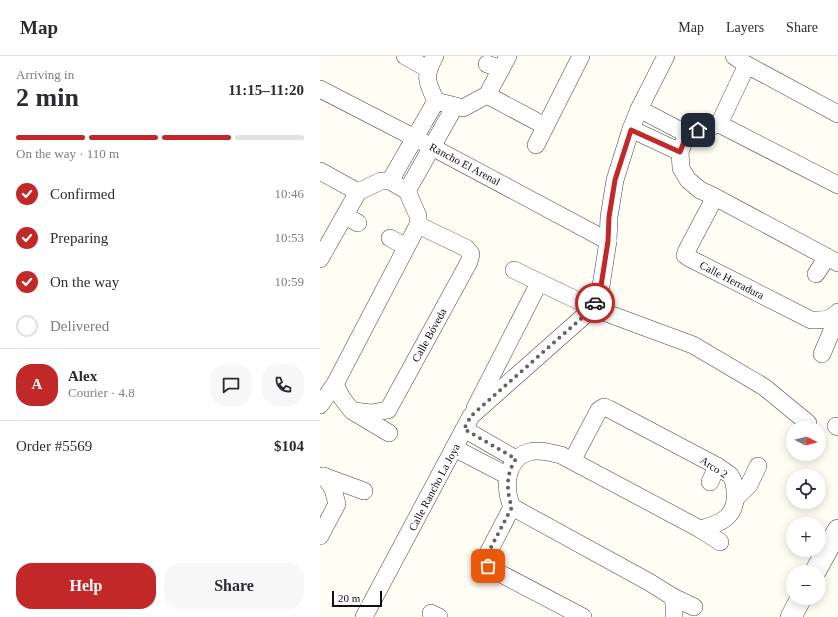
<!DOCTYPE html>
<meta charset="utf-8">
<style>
body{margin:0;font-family:"Times New Roman",serif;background:#f7f7f7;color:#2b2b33;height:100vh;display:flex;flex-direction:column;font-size:15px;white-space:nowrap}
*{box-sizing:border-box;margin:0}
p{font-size:13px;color:#7c7c81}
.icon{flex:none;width:22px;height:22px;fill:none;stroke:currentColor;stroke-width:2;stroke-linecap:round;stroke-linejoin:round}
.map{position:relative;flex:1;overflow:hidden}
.sheet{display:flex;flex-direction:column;background:#fff;width:320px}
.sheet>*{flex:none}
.needle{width:26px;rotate:96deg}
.fabs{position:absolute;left:466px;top:365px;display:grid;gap:8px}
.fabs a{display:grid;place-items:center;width:40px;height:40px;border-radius:50%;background:#fff;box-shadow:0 2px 10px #0003;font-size:20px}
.scale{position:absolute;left:12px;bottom:10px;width:50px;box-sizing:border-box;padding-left:4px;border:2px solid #101010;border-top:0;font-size:11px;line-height:14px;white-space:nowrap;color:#101010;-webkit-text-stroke:3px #fff;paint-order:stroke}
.pin{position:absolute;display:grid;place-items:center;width:34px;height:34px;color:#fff;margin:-17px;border-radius:8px;box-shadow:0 2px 6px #0006}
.courier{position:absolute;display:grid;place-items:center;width:40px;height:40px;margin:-20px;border:3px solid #c22827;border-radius:50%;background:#fff;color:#222;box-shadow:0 1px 5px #0007}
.overview em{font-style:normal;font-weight:800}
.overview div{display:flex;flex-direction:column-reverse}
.overview{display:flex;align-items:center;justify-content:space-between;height:68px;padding:0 16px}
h1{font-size:26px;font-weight:800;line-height:30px}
.bar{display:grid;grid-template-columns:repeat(4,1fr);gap:6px 4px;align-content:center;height:48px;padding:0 16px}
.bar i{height:5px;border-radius:3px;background:#e1e1e2}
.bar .active{background:#c22827}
.bar p{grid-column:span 4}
.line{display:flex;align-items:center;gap:10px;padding:0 16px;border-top:1px solid #e1e1e2}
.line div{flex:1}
.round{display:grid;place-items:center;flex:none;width:42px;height:42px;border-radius:16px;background:#f7f7f7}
ol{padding:0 16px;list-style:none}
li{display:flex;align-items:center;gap:12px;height:44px}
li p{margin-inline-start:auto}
li .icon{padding:4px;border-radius:50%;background:#c22827;color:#fff;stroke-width:4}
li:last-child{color:#7c7c81}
li i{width:22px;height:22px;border:2px solid #e1e1e2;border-radius:50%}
.button{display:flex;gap:8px;margin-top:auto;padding:8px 16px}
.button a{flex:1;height:46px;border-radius:16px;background:#c22827;color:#fff;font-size:16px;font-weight:800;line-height:46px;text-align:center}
.button a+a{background:#f7f7f7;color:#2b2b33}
header{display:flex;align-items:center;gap:24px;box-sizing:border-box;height:56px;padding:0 20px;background:#fff;border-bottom:1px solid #e1e1e2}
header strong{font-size:19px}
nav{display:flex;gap:22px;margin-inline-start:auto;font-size:14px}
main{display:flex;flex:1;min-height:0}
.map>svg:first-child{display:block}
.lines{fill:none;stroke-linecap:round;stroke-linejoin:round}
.minor-casing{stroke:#434343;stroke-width:18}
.tertiary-casing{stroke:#434343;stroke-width:22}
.minor{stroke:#fff;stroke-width:17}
.tertiary{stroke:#fff;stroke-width:21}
.done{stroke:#646360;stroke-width:4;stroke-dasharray:0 7.2}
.route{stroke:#c22827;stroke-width:5}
.labels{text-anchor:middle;stroke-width:4;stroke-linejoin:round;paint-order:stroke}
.street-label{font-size:11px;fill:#101010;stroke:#fff}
</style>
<header>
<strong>Map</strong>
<nav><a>Map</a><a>Layers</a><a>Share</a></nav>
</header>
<main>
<section class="sheet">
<div class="overview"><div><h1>2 min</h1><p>Arriving in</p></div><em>11:15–11:20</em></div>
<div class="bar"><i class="active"></i><i class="active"></i><i class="active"></i><i></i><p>On the way · 110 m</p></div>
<ol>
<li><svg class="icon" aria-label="check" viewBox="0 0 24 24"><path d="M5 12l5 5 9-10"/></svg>Confirmed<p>10:46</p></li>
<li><svg class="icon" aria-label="check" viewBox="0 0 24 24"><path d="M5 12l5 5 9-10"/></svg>Preparing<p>10:53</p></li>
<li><svg class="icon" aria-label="check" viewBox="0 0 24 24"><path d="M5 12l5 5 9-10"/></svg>On the way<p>10:59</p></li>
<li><i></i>Delivered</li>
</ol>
<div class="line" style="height:72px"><b class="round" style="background:#c22827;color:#fff">A</b><div><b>Alex</b><p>Courier · 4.8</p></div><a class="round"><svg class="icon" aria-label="chat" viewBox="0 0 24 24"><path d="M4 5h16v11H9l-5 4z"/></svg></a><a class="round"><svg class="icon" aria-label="phone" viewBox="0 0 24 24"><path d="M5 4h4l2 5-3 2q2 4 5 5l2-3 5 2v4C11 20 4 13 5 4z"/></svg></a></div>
<div class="line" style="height:52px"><div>Order #5569</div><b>$104</b></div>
<div class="button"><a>Help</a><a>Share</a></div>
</section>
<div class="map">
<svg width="518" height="561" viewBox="0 0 518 561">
<rect width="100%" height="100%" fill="#fffdf4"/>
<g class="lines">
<defs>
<g id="minor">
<path d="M85,0L108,13"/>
<path d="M115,0C104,20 106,25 116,45L143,52L167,39L188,0"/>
<path d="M414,0L427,9L518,58"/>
<path d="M167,8L181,13"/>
<path d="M0,33L95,82L288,185"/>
<path d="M167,39L225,70"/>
<path d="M319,53L367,78"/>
<path d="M399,68L427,9"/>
<path d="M311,73L360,96"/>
<path d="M216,89L261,0"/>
<path d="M0,115L38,136"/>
<path d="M70,125L116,45"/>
<path d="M518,129L399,68L367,78L360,96L361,112L368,124L380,134L395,141L518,207"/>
<path d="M87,135L135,50"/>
<path d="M395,141L367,194L365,199L369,202L491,264C502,264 510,265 518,256"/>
<path d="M25,160L38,167"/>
<path d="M70,182L86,191"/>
<path d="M0,203L38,136L61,125H70L87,135L98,160V169L15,328L22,342L32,355L69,377"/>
<path d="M194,214L273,252L373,289L444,331L488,367"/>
<path d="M496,218L507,201"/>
<path d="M502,298L513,272L514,260"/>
<path d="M0,349L15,328"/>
<path d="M155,352L219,227"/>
<path d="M34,355L51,357L68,354L149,206L151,198L146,192L98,169"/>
<path d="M516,370L518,371"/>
<path d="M144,373L196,403"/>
<path d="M134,392L188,420"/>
<path d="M252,405L279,354L284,351L289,353L397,410C401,413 406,416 410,419C414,424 415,431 415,437C417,461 400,468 380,473L241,399C231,397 219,393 209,396C185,403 184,432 192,451L329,526L353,541L354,549V561"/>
<path d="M3,420L44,435"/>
<path d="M390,426L397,410"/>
<path d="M416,442L429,429L438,410"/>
<path d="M192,451L166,501L165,507L168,511L263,561"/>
<path d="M380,473L400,486"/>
<path d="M0,480L17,448L13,433L4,420"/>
<path d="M353,541L374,551"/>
<path d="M111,557L119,561"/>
<path d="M44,561L151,360L273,252L281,230L288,185L289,161L295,124L311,73L319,53L346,0"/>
</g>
<g id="tertiary">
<path d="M495,516L518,474"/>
<path d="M471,561L481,542"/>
</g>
</defs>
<use href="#minor" class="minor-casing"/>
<use href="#tertiary" class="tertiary-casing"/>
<use href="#minor" class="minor"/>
<use href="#tertiary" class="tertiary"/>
</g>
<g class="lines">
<path class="done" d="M168,510L165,507L166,501L192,451C186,435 186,417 196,403L144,373L151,360L273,252L275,247"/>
<path class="route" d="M275,247L281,230L288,185L289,161L295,124L311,74L360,96L367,78L378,74"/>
</g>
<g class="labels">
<g class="street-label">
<text transform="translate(145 108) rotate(28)" y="4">Rancho El Arenal</text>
<text transform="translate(412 224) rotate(27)" y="4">Calle Herradura</text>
<text transform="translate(109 279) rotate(-61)" y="4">Calle Bóveda</text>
<text transform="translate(394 411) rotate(33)" y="4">Arco 2</text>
<text transform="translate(114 431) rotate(-62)" y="4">Calle Rancho La Joya</text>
</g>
</g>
</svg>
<div class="fabs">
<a><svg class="needle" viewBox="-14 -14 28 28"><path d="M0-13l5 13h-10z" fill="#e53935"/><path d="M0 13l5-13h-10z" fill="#7c7c81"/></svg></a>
<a><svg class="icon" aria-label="locate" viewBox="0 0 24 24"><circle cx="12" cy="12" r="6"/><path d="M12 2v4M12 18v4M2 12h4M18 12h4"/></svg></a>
<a>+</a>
<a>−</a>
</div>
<div class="scale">20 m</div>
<div class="pin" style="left:168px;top:510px;background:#ea580c"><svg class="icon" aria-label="bag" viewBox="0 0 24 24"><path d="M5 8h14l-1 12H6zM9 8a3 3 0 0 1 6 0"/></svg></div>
<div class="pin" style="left:378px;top:74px;background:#1f2937"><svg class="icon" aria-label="home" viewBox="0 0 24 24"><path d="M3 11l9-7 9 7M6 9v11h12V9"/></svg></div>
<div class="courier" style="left:275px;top:247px"><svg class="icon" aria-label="car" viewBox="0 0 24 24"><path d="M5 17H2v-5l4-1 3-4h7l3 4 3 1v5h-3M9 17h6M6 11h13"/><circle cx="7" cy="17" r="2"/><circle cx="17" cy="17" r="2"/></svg></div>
</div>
</main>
